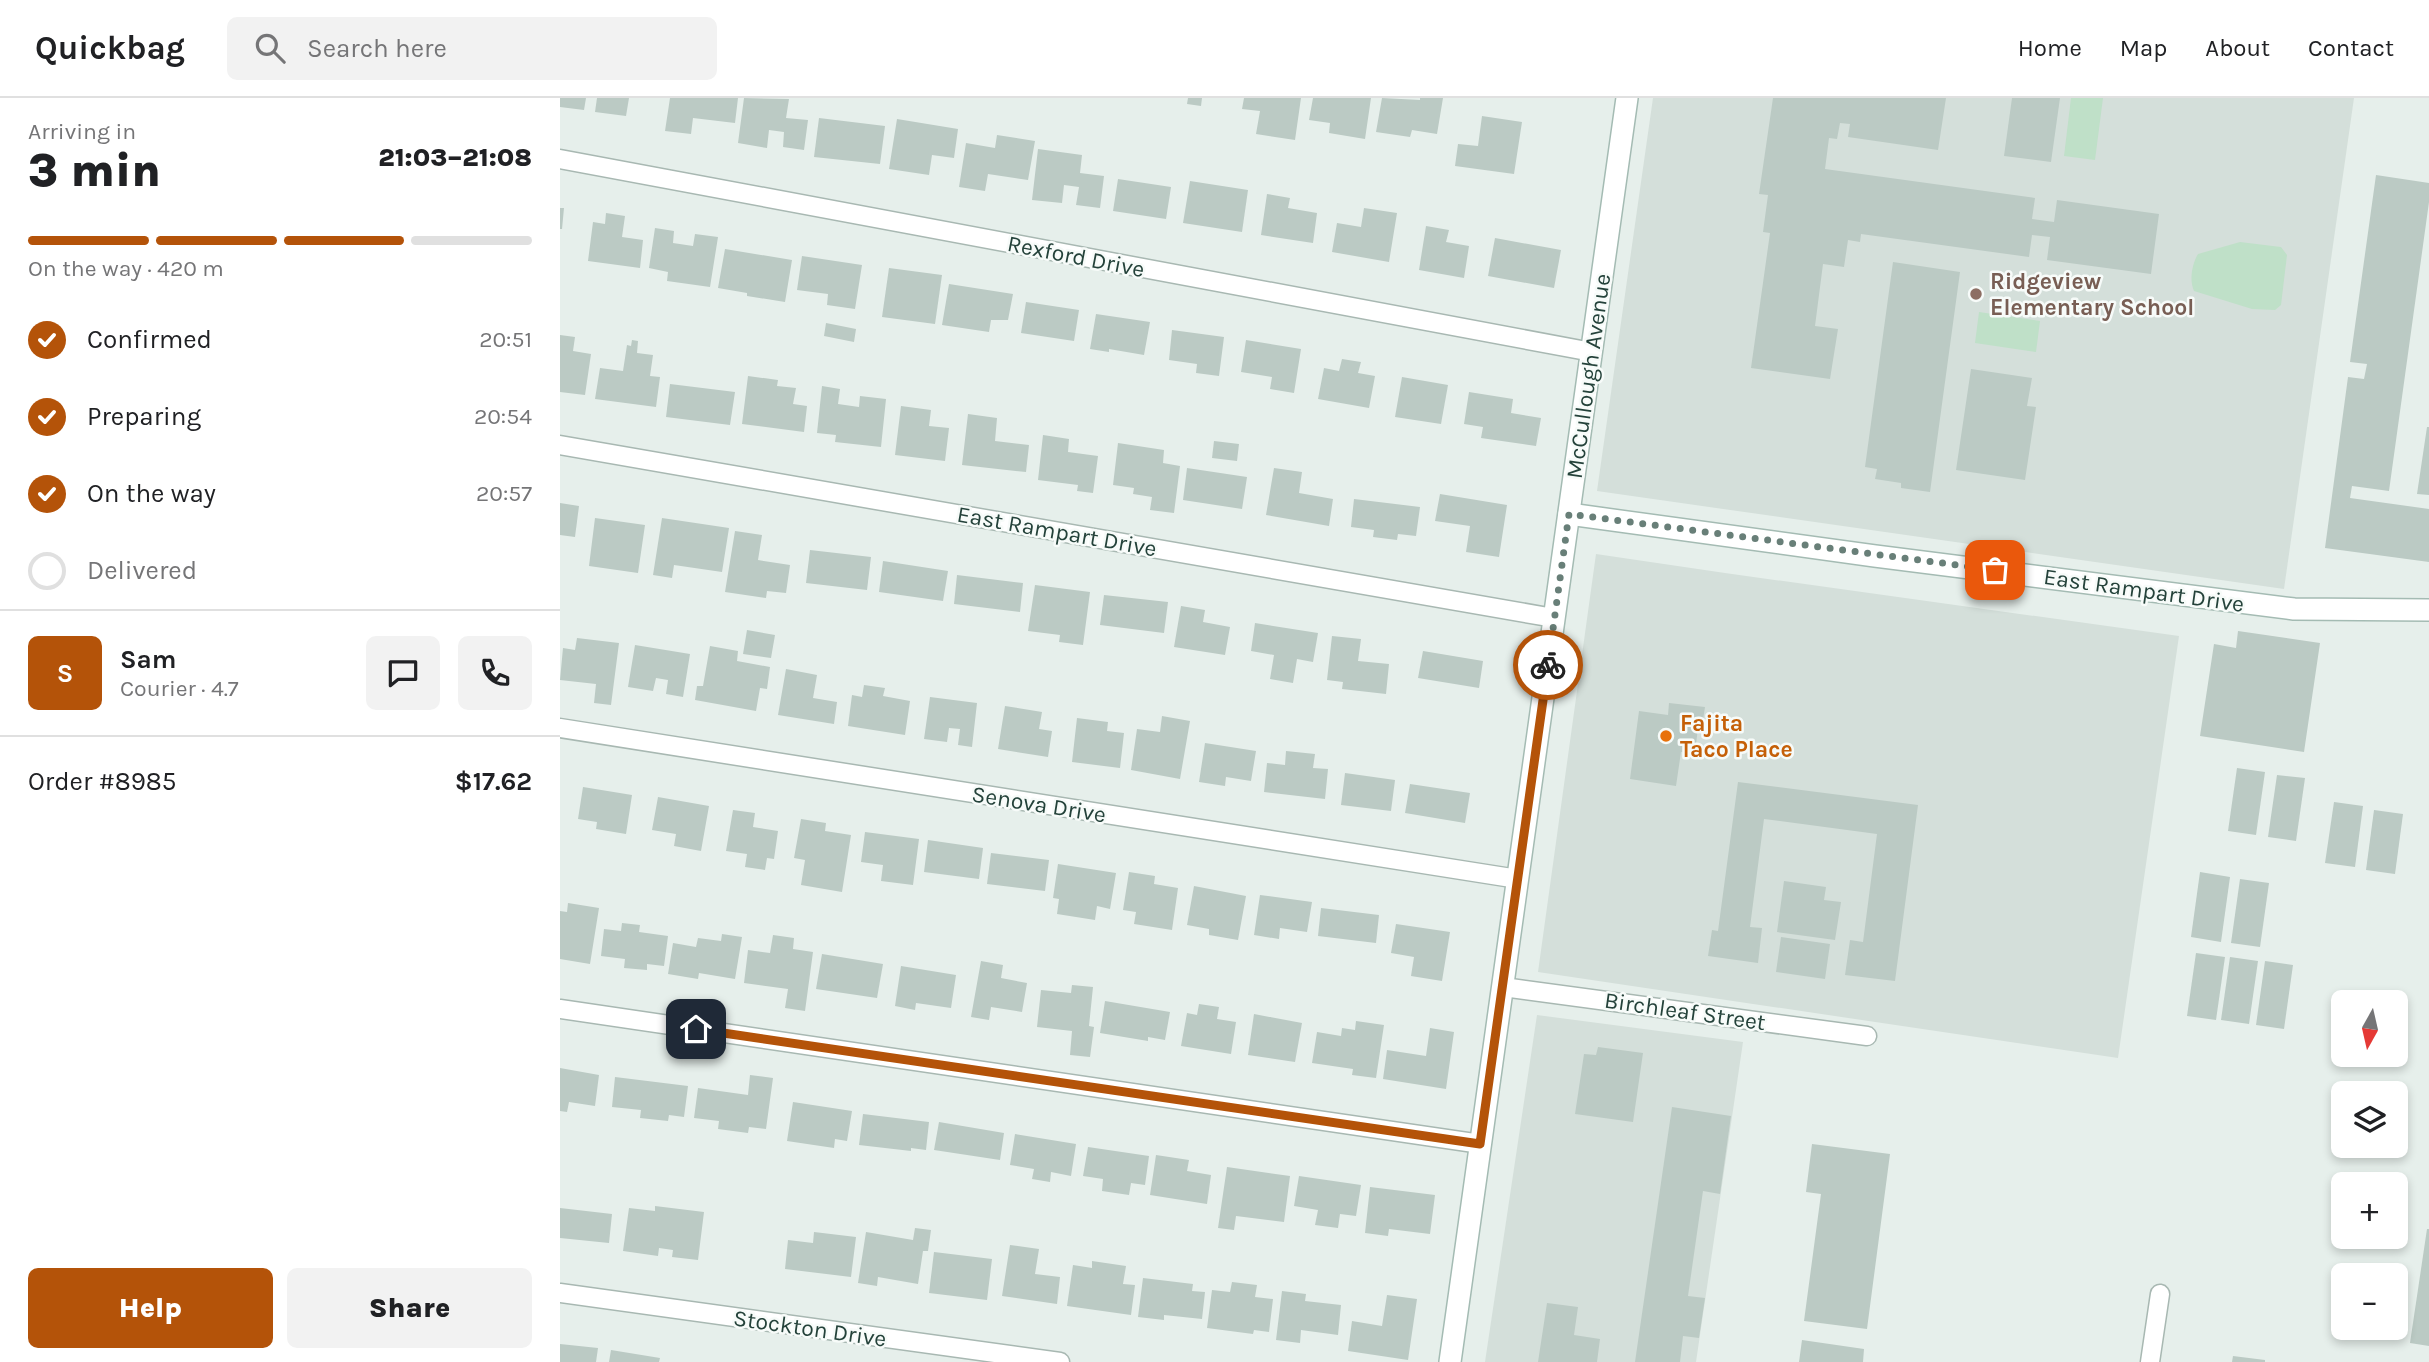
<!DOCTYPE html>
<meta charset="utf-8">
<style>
body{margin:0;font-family:Karla,sans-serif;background:#f2f2f2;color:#202124;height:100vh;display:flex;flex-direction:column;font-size:26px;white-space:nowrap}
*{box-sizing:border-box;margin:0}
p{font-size:23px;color:#757577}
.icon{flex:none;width:38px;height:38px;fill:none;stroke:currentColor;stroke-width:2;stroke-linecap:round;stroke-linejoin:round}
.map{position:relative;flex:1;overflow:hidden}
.side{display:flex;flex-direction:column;background:#fff;width:560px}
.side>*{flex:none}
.needle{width:46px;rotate:188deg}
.controls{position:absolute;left:1771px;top:892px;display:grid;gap:14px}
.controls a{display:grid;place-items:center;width:77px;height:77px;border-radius:10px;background:#fff;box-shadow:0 4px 10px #0003;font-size:35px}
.pin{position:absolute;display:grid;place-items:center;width:60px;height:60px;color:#fff;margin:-30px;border-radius:14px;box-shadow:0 4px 10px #0006}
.courier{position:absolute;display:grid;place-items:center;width:70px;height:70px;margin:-35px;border:5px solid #b45309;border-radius:50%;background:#fff;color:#222;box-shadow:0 2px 9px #0007}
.headline em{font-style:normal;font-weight:800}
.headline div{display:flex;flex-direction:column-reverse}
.headline{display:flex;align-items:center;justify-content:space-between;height:119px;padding:0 28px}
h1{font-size:46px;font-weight:800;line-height:52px}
.bar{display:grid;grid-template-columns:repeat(4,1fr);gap:10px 7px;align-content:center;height:84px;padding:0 28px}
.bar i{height:9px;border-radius:5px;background:#e0e0e0}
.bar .on{background:#b45309}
.bar p{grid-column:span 4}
.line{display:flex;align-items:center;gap:18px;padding:0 28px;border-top:2px solid #e0e0e0}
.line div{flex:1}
.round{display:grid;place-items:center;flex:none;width:74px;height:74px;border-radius:10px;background:#f2f2f2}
ol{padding:0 28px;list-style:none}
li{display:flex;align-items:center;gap:21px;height:77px}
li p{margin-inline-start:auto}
li .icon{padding:7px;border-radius:50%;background:#b45309;color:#fff;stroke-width:4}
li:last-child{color:#757577}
li i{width:38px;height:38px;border:4px solid #e0e0e0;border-radius:50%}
.primary-button{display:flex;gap:14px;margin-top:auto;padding:14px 28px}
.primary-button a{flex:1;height:80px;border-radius:10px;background:#b45309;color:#fff;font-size:28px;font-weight:800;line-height:80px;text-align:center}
.primary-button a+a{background:#f2f2f2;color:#202124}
header{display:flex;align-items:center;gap:42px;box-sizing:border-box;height:98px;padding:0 35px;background:#fff;border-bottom:2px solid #e0e0e0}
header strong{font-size:33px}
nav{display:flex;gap:38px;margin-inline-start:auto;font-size:24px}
.search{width:490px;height:63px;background:#f2f2f2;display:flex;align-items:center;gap:18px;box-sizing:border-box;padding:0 24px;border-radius:10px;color:#757577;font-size:26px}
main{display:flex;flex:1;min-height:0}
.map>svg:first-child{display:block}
.built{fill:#d4dfda}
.green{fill:#bfe0c8}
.building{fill:#bbcac4}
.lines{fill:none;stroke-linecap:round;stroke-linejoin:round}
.street-casing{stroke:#a8b8b2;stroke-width:21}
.secondary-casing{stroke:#a4bbb3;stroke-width:24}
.street{stroke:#fff;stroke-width:18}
.secondary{stroke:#fff;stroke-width:21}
.done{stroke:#687f78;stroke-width:7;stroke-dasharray:0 12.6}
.route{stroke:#b45309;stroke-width:9}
.education-dot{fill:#8d6e63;stroke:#f7fbf9;stroke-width:2.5}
.food-dot{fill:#e8710a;stroke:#f7fbf9;stroke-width:2.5}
.labels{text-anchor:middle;stroke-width:5;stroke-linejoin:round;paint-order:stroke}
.street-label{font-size:23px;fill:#24423a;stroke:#f7fbf9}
.education-label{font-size:23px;font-weight:bold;fill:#785e54;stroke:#f7fbf9;text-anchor:start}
.food-label{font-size:23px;font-weight:bold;fill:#c56008;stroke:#f7fbf9;text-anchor:start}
</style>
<header>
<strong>Quickbag</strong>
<div class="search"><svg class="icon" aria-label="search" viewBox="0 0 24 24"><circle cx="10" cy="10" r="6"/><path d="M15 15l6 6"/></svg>Search here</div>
<nav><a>Home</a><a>Map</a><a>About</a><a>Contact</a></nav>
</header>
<main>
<section class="side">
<div class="headline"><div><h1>3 min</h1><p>Arriving in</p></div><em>21:03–21:08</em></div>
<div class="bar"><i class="on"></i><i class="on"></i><i class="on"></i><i></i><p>On the way · 420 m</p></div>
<ol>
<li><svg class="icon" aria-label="check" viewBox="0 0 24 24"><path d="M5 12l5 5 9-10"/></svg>Confirmed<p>20:51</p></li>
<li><svg class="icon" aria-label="check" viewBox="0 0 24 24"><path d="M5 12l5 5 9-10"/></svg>Preparing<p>20:54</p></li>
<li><svg class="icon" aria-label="check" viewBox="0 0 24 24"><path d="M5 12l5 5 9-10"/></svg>On the way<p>20:57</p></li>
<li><i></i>Delivered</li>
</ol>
<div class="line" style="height:126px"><b class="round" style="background:#b45309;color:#fff">S</b><div><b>Sam</b><p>Courier · 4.7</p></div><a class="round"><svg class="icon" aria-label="chat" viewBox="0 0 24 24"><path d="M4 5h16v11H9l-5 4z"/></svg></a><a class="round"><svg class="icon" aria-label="phone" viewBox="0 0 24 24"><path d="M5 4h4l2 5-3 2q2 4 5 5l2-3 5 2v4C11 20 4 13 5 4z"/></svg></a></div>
<div class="line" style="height:91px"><div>Order #8985</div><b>$17.62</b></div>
<div class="primary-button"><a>Help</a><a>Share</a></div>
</section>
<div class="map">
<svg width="1869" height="1264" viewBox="0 0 1869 1264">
<rect width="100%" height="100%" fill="#e6efeb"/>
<g class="built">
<path d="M1093,0H1794L1724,491L1037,393Z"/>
<path d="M1036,456L1165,475L1619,538L1558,960L978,874Z"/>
<path d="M977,917L1183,944L1136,1264H925Z"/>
</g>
<g class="green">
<path d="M1511,0H1543L1535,62L1504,58Z"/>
<path d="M1680,144L1721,149L1727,157L1721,207L1715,212L1692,211L1634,193C1629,182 1632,166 1638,156Z"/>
<path d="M1419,214L1480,223L1476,254L1415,245Z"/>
</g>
<g class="building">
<path d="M0,0H26L24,12L0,9Z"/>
<path d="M37,0H69L66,18L35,14Z"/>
<path d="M110,0H178L175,25L133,20L131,36L105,33Z"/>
<path d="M184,0L229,1L226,20L248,22L244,52L223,49L224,34L209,32L207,50L178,45Z"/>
<path d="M628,0H642L641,8L627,6Z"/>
<path d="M684,0H741L735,42L696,36L700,13L682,11Z"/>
<path d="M753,0H811L805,41L769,35L770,25L749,22Z"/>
<path d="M822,0L860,2V0H883L877,36L852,32L850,39L816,34Z"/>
<path d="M1213,0H1386L1378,52L1288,39L1290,26L1280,25L1277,41L1269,40L1265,71L1475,100L1472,121L1494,124L1497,102L1599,116L1591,176L1487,162L1490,139L1472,137L1469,159L1301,136L1300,144L1288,142L1284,169L1263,166L1255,228L1278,231L1270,281L1191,270L1210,135L1203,134L1208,97L1199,96Z"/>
<path d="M1452,0H1500L1491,64L1444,58Z"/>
<path d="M922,18L962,24L954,76L895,68L898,46L918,48Z"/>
<path d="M259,20L325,28L320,66L254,59Z"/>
<path d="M337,21L398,31L394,60L372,57L369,77L329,71Z"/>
<path d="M437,37L475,43L468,82L428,76L425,93L399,89L406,45L435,50Z"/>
<path d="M478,51L522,57L520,75L544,78L540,110L516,107L519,89L504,87L502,105L472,102Z"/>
<path d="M1816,77L1869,85V104L1829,393L1792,388L1790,400L1869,411V464L1765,450L1788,279L1804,281L1807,266L1790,264Z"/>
<path d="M558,81L611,89L606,121L553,113Z"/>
<path d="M630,83L688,92L682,134L623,125Z"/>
<path d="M707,96L730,100L728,110L757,115L753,145L701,137Z"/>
<path d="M0,110H4L2,131H0Z"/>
<path d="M804,110L837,115L829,164L772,154L777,125L801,129Z"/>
<path d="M46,115L65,118L62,139L83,142L80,170L28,163L33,124L45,126Z"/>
<path d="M866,128L889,132L886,144L909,148L904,180L859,172Z"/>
<path d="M95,130L114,133L113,145L133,148L135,136L158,139L150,189L107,183L108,174L89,170Z"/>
<path d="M935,140L1001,152L994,190L928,178Z"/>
<path d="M165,151L232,162L225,204L187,198V195L158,190Z"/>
<path d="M242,158L302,167L295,211L267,207L268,196L237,192Z"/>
<path d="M1333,164L1400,174L1370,394L1341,390V385L1315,381L1317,371L1305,369Z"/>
<path d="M329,170L382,177L375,226L322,219Z"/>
<path d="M389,186L453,196L448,222H431L429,234L382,227Z"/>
<path d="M466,204L519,212L514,243L461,235Z"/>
<path d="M536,216L590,224L584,257L549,251V254L530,251Z"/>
<path d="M266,225L296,231L294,244L264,238Z"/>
<path d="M612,232L664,239L659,278L636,275L637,266L609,262Z"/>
<path d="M0,237L15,239L13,253L31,256L25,297L0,294Z"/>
<path d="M72,242L78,243L77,255L93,257L90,278L100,279L96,309L35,301L40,270L63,273L67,247L71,248Z"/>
<path d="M686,242L741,251L734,295L710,291L712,279L681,274Z"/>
<path d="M782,261L801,264L798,275L815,278L809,310L758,301L764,270L779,273Z"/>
<path d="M1411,271L1472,280L1467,308L1476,309L1465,382L1396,372Z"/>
<path d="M188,278L218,282L217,288L236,290L233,306L247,308L244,334L182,326Z"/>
<path d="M842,279L888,287L881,326L835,319Z"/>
<path d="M110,286L175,294L170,327L106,319Z"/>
<path d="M262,288L280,291L278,306L299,309L300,298L326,301L321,349L275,344L276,337L257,335Z"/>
<path d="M909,294L953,301L951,315L981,320L976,348L921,340L923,329L904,326Z"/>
<path d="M341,308L371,312L369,328L389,330L385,363L335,357Z"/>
<path d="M408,316L437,320L435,343L469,347L466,374L402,367Z"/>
<path d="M1867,329H1869V397L1857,396Z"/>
<path d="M483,337L509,341L508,354L538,358L533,395L517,393L518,387L478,382Z"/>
<path d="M654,343L679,346L677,363L652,360Z"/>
<path d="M558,345L604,352L603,365L620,368L614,415L590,412L592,399L573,396L574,390L553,387Z"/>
<path d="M627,370L687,379L682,411L623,402Z"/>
<path d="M714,370L742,374L739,395L773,401L769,428L706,417Z"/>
<path d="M880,396L947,407L939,459L906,454L910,428L875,423Z"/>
<path d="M794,401L860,409L856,438L838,436L837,442L813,439L814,432L791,429Z"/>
<path d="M0,405L19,408L15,439L0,437Z"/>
<path d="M35,420L85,427L78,475L29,468Z"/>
<path d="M102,420L169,430L162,474L114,467L112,480L93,477Z"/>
<path d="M175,433L202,437L198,462L230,467L226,495L207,493L206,500L165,494Z"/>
<path d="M250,452L311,459L307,492L246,485Z"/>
<path d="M323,463L388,473L383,503L319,494Z"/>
<path d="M397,477L463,485L460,514L394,506Z"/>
<path d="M475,487L530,494L523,547L499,544L500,537L468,533Z"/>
<path d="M544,497L608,504L604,535L540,527Z"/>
<path d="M621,508L645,512L643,524L670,529L665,557L614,549Z"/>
<path d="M695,525L758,535L753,564L737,561L733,585L710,581L714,557L691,553Z"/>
<path d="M187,532L215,537L211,560L183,556Z"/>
<path d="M1678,533L1760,545L1744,654L1640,638L1654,546L1676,550Z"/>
<path d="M772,538L801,541L798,563L829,566L826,596L782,591L783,584L767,582Z"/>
<path d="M17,540L59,545L51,607L34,605L36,586L0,582L3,550L15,552Z"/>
<path d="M75,547L130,556L123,599L106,596L108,582L96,580L93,593L68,589Z"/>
<path d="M150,548L178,553L177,563L210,569L207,591L200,590L196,613L135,602L137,588H143Z"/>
<path d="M863,553L923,563L919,590L858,580Z"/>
<path d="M226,571L257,577L253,600L277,604L274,626L218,617Z"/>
<path d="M304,587L325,590L323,598L350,603L345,637L288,628L292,597L302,599Z"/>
<path d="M370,599L417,605L412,649L398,647L400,631L389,630L387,644L364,641Z"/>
<path d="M1109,605L1145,609L1143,622L1139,621L1135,655L1121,654L1116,688L1070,681L1079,613L1108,617Z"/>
<path d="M445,608L482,614L479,631L492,633L488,659L438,651Z"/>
<path d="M602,618L630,623L620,681L571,672L577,631L600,634Z"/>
<path d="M517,620L548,624L547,633L564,635L560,670L512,664Z"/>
<path d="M645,645L696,653L691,683L666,679L665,688L639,684Z"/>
<path d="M726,653L755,656L753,670L768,671L765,701L704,694L707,665L725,667Z"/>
<path d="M1677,670L1705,674L1696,737L1668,733Z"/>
<path d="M785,675L835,682L831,713L781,707Z"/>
<path d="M1717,677L1745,680L1736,743L1708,739Z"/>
<path d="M1178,684L1358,707L1335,883L1285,877L1290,842L1303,844L1317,736L1204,721L1190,829L1202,830L1198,865L1148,858L1152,832L1158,833Z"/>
<path d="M850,686L910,695L905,725L845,715Z"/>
<path d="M23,689L72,697L66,736L36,731L37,724L18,721Z"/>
<path d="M98,699L149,708L141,753L114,748L116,736L92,732Z"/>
<path d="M1774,704L1803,708L1795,769L1765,765Z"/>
<path d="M173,712L195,715L193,729L218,733L214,761L207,760L205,772L185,769L187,756L166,753Z"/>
<path d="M1814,712L1843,716L1835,776L1806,772Z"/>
<path d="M241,721L266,725L265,733L291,737L282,794L241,787L245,762L234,760Z"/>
<path d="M305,734L359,741L353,787L321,783L323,767L301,764Z"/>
<path d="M368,742L423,750L419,781L364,774Z"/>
<path d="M431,755L489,762L485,793L427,786Z"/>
<path d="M498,766L556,775L550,811L537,808L535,822L497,816L499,801L493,800Z"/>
<path d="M569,774L595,778L594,786L618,790L612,832L574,826L576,814L563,812Z"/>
<path d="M1640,774L1670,779L1661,844L1631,839Z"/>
<path d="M1680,781L1709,785L1700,849L1671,845Z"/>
<path d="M1224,783L1266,789L1264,802L1281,804L1275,842L1217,834Z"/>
<path d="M634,788L686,798L678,842L649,837V831L627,827Z"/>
<path d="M700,797L752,804L747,834L720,830L719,841L694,837Z"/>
<path d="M8,805L39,810L30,866L0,861V813L7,814Z"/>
<path d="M761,810L819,817L816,845L758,838Z"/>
<path d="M62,825L80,827L79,834L108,838L104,868L87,866V872L64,870L65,861L41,858L44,831L61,833Z"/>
<path d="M836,826L890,834L882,883L851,878L854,859L831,855Z"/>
<path d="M162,836L182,839L175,881L139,875L138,881L108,876L113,845L136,849L138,840L161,843Z"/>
<path d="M213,837L234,840L233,851L253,854L245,913L225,910L228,891L184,885L188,852L210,855Z"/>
<path d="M1221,839L1270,846L1265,881L1216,874Z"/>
<path d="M1636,855L1665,859L1656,922L1627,918Z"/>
<path d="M262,856L323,866L317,900L256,891Z"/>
<path d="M1670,859L1698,863L1689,926L1661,922Z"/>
<path d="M421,863L443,867L441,880L467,885L462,914L431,909L429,922L411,919Z"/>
<path d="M1705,863L1733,867L1724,931L1696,927Z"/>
<path d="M341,868L396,877L391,910L356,905L355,912L335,908Z"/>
<path d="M512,887L533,889L529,928L534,929L530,959L510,957L512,933L477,929L481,892L511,895Z"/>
<path d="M545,903L610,914L605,942L588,939V943L540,935Z"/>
<path d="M639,906L659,909L657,921L676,924L671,956L621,948L627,915L637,917Z"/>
<path d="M694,916L742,925L735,964L688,957Z"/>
<path d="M796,923L824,927L816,980L792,977L793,971L752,965L757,934L781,938L782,930L795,932Z"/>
<path d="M870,930L894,934L886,991L823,981L827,952L866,958Z"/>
<path d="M1038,949L1083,955L1073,1024L1015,1016L1024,956L1036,957Z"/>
<path d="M0,970L39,977L35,1008L9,1004L7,1014L0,1013Z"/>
<path d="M190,977L213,980L206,1031L189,1029L188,1035L158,1031L159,1023L134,1020L138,990L188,997Z"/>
<path d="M55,979L128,988L124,1019L109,1017L108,1023L80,1020L81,1012L52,1009Z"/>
<path d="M233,1004L292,1013L287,1043L275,1041L274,1050L227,1043Z"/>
<path d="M1112,1009L1171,1018L1160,1096L1143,1093L1128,1198L1145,1200L1139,1240L1123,1238L1120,1264H1075Z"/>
<path d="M303,1016L369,1024L366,1052L351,1050V1053L299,1047Z"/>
<path d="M379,1024L444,1035L440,1062L374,1052Z"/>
<path d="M455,1036L516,1046L511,1078L491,1074L490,1084L472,1081L474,1071L450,1067Z"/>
<path d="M1252,1046L1330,1056L1307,1231L1244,1223L1261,1096L1246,1094Z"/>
<path d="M528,1049L589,1058L585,1087L571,1085L569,1097L542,1093L543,1081L523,1078Z"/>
<path d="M596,1057L629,1062L627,1073L651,1077L647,1106L590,1097Z"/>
<path d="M667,1069L730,1078L724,1124L676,1118L674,1132L658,1130Z"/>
<path d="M739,1078L801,1087L796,1118L780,1116L778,1130L755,1127L758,1112L734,1108Z"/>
<path d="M810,1089L875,1097L870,1136L829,1131L828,1138L805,1135Z"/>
<path d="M95,1108L144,1114L138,1162L112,1159L113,1152L99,1150L98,1158L63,1153L69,1110L95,1113Z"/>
<path d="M0,1110L52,1116L49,1145L0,1140Z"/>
<path d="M355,1130L371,1132L368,1153H363L358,1186L318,1179L317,1188L298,1185L306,1134L353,1142Z"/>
<path d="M1867,1131H1869V1248L1850,1245Z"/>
<path d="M254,1134L296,1139L291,1179L225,1171L228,1142L253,1145Z"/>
<path d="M450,1147L479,1151L475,1176L500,1179L497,1206L442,1198Z"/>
<path d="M374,1154L432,1161L427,1202L369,1195Z"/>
<path d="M532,1163L566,1168L563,1186L575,1187L571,1217L507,1208L513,1167L532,1170Z"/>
<path d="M583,1180L633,1186L632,1193L645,1194L642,1221L604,1217V1222L578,1219Z"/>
<path d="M672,1184L697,1187L695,1199L713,1201L709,1234L694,1232L693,1236L647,1230L652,1192L670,1194Z"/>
<path d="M722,1193L746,1196L745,1203L781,1207L778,1237L741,1232L740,1245L716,1242Z"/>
<path d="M827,1197L857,1201L848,1262L788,1253L792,1223L822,1228Z"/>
<path d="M987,1205L1018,1209L1014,1237L1040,1241L1037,1264H978Z"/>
<path d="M1242,1242L1304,1251L1303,1264H1239Z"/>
<path d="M0,1246L38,1250L36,1264H0Z"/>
<path d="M51,1252L100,1260L99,1264H49Z"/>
<path d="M1673,1258L1705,1262V1264H1672Z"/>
</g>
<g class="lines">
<defs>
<g id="street">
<path d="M0,61L1032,254"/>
<path d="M0,347L994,520"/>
<path d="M0,630L958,781"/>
<path d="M943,889L1307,938"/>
<path d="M0,911L921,1046"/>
<path d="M0,1195L500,1264"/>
<path d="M1590,1264L1600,1196"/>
</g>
<g id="secondary">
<path d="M1009,416L1315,458L1734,511L1869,512"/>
<path d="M890,1264L1067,0"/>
</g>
</defs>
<use href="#street" class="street-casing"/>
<use href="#secondary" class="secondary-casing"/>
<use href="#street" class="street"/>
<use href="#secondary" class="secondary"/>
</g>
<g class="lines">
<path class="done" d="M988,567L1009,416L1435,472"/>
<path class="route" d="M136,931L920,1046L988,567"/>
</g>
<circle class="education-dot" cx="1416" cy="196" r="7"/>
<circle class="food-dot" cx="1106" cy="638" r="7"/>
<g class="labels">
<g class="street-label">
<text transform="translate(516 158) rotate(11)" y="8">Rexford Drive</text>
<text transform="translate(1028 278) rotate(-82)" y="8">McCullough Avenue</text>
<text transform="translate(497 433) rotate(10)" y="8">East Rampart Drive</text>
<text transform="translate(1584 492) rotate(8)" y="8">East Rampart Drive</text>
<text transform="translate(479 706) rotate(9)" y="8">Senova Drive</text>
<text transform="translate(1125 913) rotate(8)" y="8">Birchleaf Street</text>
<text transform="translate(250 1230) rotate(8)" y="8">Stockton Drive</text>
</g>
<g class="education-label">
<text x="1430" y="191">Ridgeview<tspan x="1430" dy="26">Elementary School</tspan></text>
</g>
<g class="food-label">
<text x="1120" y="633">Fajita<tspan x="1120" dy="26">Taco Place</tspan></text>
</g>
</g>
</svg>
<div class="controls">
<a><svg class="needle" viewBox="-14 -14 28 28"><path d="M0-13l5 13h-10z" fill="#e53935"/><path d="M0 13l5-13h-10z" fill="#757577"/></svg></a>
<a><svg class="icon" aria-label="layers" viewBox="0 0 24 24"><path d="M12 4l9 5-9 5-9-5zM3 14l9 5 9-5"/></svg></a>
<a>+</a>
<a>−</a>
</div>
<div class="pin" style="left:1435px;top:472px;background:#ea580c"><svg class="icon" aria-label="bag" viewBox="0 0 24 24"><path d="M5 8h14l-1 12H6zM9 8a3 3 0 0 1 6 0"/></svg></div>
<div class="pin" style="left:136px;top:931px;background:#1f2937"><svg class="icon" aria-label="home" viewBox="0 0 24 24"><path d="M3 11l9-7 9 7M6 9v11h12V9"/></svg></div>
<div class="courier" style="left:988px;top:567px"><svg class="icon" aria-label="bike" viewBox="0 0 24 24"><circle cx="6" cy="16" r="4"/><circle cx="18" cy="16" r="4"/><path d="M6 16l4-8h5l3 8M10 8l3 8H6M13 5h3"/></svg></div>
</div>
</main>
